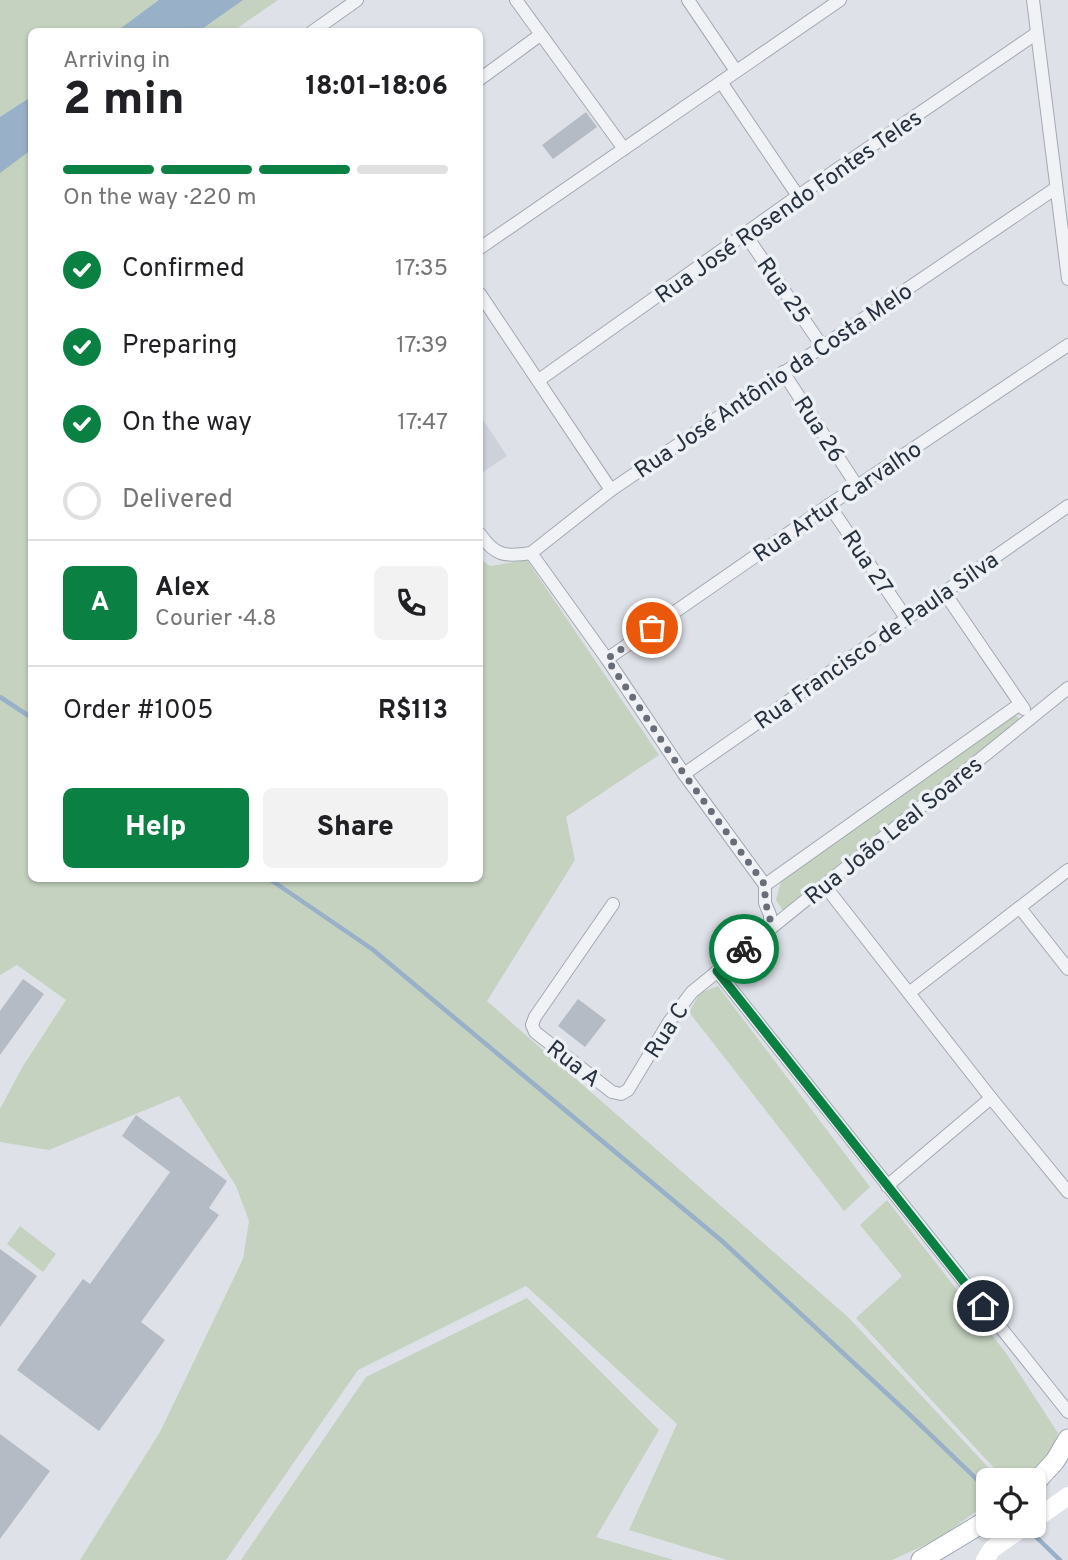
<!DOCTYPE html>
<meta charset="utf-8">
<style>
body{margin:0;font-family:Overpass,sans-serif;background:#f2f2f2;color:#202124;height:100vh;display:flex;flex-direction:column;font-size:26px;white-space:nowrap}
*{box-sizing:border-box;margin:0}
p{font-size:23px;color:#757577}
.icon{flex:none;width:38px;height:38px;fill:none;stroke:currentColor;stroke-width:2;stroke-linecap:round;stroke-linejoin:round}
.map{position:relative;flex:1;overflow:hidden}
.drawer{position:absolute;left:28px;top:28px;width:455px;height:854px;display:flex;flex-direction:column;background:#fff;border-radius:10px;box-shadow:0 2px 5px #0004}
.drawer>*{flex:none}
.buttons{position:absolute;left:976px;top:1468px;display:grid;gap:14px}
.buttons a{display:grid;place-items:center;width:70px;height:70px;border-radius:10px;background:#fff;box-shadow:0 2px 5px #0004;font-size:35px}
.pin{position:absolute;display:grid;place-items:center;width:60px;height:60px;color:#fff;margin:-30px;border:4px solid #fff;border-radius:50%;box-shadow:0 2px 7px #0007}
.courier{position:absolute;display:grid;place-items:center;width:70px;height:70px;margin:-35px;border:5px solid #0b8043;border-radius:50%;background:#fff;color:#222;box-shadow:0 2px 9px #0007}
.head em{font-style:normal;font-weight:800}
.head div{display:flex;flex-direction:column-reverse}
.head{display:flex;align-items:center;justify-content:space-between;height:119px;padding:0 35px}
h1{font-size:46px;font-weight:800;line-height:52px}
.bar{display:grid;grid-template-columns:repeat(4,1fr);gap:10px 7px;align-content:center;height:84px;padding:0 35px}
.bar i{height:9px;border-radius:5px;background:#e0e0e0}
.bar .on{background:#0b8043}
.bar p{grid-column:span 4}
.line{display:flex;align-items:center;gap:18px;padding:0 35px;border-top:2px solid #e0e0e0}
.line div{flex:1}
.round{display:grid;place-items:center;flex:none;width:74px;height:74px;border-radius:10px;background:#f2f2f2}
ol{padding:0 35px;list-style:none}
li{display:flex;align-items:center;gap:21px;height:77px}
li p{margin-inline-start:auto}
li .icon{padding:7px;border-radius:50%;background:#0b8043;color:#fff;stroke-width:4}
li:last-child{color:#757577}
li i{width:38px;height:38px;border:4px solid #e0e0e0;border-radius:50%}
.action{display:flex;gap:14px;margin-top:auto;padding:14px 35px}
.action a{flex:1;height:80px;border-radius:10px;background:#0b8043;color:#fff;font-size:28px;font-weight:800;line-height:80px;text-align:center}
.action a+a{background:#f2f2f2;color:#202124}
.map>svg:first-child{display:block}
.built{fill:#ccd1da}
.green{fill:#c4d2bf}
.water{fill:#98b0c8}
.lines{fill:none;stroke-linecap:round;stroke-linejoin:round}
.stream{stroke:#98b0c8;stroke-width:4.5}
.building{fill:#b5bbc4}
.street-casing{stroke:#a3a9b2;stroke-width:14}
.primary-casing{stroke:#9da6b3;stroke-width:21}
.street{stroke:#f0f2f6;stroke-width:12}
.secondary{stroke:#fff;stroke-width:18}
.primary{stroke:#fff;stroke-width:19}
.done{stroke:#676e7a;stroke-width:7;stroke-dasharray:0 12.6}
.route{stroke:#0b8043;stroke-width:9}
.labels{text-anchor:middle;stroke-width:7;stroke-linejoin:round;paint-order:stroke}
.street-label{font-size:23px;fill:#27303e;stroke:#edf1f5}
</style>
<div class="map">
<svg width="1068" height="1560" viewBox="0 0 1068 1560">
<rect width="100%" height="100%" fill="#dee2e8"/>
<path class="built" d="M480,415L507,456L480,474Z"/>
<g class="green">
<path d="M0,0H278L233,31L32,32V878H480V559L490,566L527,560L659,755L566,817L575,860L487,1001L849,1318L1000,1480H989V1502L938,1539L892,1560H727L629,1530L677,1424L526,1286L358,1370L226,1560H80L160,1432L243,1259L249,1221L236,1186L179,1096L49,1150L0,1142V1109L23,1066L66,1000L17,965L0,975Z"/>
<path d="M1015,714L1022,722L784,912L776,900L781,881Z"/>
<path d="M718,986L870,1187L844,1211L689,1012L700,993Z"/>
<path d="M887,1200L1006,1353L1058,1433L1051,1453L1028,1480H1005L856,1318L902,1276L860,1225Z"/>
<path d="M20,1226L56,1254L43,1272L7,1244Z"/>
<path d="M527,1298L659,1430L596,1537L674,1560H241L366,1377Z"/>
</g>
<g class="water">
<path d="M159,0H243L199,31H117Z"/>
<path d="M31,97V150L0,173V117Z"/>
</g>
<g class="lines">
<g class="stream">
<path d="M0,697L32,718"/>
<path d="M268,878L372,949L722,1241L910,1415L989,1491"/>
<path d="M1031,1532L1060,1560"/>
</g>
</g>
<g class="building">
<path d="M586,112L597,127L553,159L542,145Z"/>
<path d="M23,979L44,994L0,1055V1011Z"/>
<path d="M578,999L606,1020L585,1047L558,1026Z"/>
<path d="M136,1115L227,1181L209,1208L219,1215L141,1322L165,1340L99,1431L17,1370L83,1279L90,1284L170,1172L122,1136Z"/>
<path d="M0,1249L37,1276L0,1327Z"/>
<path d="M0,1434L50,1471L0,1539Z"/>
</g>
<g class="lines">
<defs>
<g id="street">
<path d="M516,0L624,149"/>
<path d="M688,0L736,71"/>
<path d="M1033,0L1068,279"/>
<path d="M312,32L357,0"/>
<path d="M480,79L540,35"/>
<path d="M721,82L798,196"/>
<path d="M745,234L822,346"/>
<path d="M480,248L840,0"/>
<path d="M480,294L611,490"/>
<path d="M783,372L857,486"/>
<path d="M539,380L798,196L1037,33"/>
<path d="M829,505L906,618"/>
<path d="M480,534C495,556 505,557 531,553L611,490L1056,188"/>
<path d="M531,553L607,659L684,774L765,885V903L770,915V928"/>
<path d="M944,592L1024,709"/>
<path d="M607,659L829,505L1068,345"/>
<path d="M684,774L1068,506"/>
<path d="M765,885L1020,704"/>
<path d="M825,886L991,1098L1068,1192"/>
<path d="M613,904L535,1017L532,1025L535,1032L612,1092L621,1094L628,1090L669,1022L692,992L1068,688"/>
<path d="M1020,908L1068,969"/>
<path d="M717,971L1068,1412"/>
<path d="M909,993L1068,870"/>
<path d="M887,1186L991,1098"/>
</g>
<g id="primary">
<path d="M1034,1484L1055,1461L1068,1439"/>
<path d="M921,1560L989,1519"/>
</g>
</defs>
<use href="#street" class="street-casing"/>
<use href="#primary" class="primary-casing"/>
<use href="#street" class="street"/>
<g class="secondary">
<path d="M1034,1520L1068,1496"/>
<path d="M985,1560L992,1549L1025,1526"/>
</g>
<use href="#primary" class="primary"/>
</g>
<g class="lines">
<path class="done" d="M652,628L607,659L684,774L765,885V903L770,915V928L744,949"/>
<path class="route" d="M744,949L717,971L983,1306"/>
</g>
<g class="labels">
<g class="street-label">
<text transform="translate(788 206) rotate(-35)" y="8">Rua José Rosendo Fontes Teles</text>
<text transform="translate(784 290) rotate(55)" y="8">Rua 25</text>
<text transform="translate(773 380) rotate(-34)" y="8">Rua José Antônio da Costa Melo</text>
<text transform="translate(820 429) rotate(57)" y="8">Rua 26</text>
<text transform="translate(837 501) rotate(-34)" y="8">Rua Artur Carvalho</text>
<text transform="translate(868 562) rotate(56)" y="8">Rua 27</text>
<text transform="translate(876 640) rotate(-35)" y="8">Rua Francisco de Paula Silva</text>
<text transform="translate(893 830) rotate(-39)" y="8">Rua João Leal Soares</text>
<text transform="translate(666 1030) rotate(-57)" y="8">Rua C</text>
<text transform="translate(574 1063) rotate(38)" y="8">Rua A</text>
</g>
</g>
</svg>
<div class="buttons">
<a><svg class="icon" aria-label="locate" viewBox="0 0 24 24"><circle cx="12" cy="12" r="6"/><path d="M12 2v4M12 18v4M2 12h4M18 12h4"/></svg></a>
</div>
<div class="pin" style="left:652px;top:628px;background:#ea580c"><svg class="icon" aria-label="bag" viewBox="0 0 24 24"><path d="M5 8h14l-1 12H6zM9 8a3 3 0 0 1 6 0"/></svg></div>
<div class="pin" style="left:983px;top:1306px;background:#1f2937"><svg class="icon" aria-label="home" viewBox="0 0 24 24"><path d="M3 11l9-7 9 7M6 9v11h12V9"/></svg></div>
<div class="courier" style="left:744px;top:949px"><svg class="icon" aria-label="bike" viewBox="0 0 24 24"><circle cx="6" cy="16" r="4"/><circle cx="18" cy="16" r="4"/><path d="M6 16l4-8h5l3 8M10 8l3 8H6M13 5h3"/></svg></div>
<section class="drawer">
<div class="head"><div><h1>2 min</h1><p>Arriving in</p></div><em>18:01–18:06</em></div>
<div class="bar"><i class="on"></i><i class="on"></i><i class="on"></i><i></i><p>On the way · 220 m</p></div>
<ol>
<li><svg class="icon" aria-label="check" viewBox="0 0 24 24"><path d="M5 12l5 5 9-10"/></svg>Confirmed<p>17:35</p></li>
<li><svg class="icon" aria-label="check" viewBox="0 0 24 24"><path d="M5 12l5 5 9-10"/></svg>Preparing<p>17:39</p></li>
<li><svg class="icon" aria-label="check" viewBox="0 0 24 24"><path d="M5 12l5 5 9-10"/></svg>On the way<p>17:47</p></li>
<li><i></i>Delivered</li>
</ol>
<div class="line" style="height:126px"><b class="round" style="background:#0b8043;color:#fff">A</b><div><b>Alex</b><p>Courier · 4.8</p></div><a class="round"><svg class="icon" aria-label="phone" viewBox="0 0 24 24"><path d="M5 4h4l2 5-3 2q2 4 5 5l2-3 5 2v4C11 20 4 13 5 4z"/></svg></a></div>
<div class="line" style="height:91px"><div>Order #1005</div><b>R$113</b></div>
<div class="action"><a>Help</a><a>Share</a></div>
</section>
</div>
